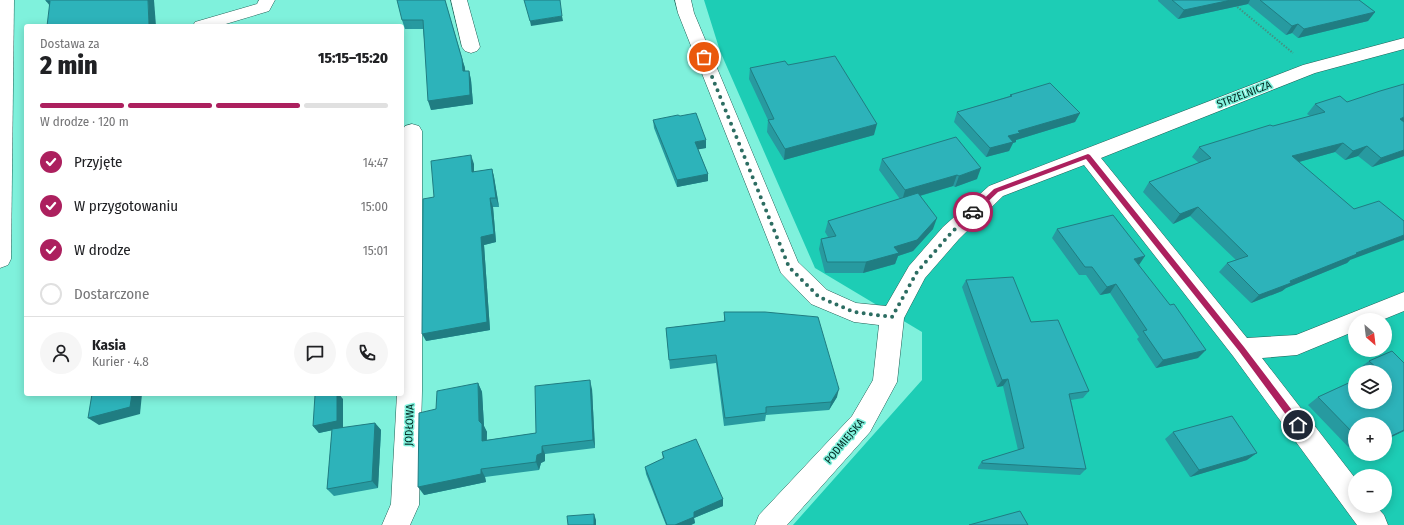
<!DOCTYPE html>
<html lang="pl">
<meta charset="utf-8">
<style>
body{margin:0;font-family:"Fira Sans Condensed",sans-serif;background:#f6f6f6;color:#202124;height:100vh;display:flex;flex-direction:column;font-size:15px;white-space:nowrap}
*{box-sizing:border-box;margin:0}
p{font-size:13px;color:#757577}
.icon{flex:none;width:22px;height:22px;fill:none;stroke:currentColor;stroke-width:2;stroke-linecap:round;stroke-linejoin:round}
.map{position:relative;flex:1;overflow:hidden}
.drawer{position:absolute;left:24px;top:24px;width:380px;height:372px;display:flex;flex-direction:column;background:#fff;border-radius:4px;box-shadow:0 2px 10px #0003}
.drawer>*{flex:none}
.needle{width:26px;rotate:152deg}
.controls{position:absolute;left:1348px;top:313px;display:grid;gap:8px}
.controls a{display:grid;place-items:center;width:44px;height:44px;border-radius:50%;background:#fff;box-shadow:0 2px 10px #0003;font-size:20px}
.pin{position:absolute;display:grid;place-items:center;width:34px;height:34px;color:#fff;margin:-17px;border:2px solid #fff;border-radius:50%;box-shadow:0 1px 4px #0007}
.courier{position:absolute;display:grid;place-items:center;width:40px;height:40px;margin:-20px;border:3px solid #ac205e;border-radius:50%;background:#fff;color:#222;box-shadow:0 1px 5px #0007}
.head em{font-style:normal;font-weight:800}
.head div{display:flex;flex-direction:column-reverse}
.head{display:flex;align-items:center;justify-content:space-between;height:68px;padding:0 16px}
h1{font-size:26px;font-weight:800;line-height:30px}
.bar{display:grid;grid-template-columns:repeat(4,1fr);gap:6px 4px;align-content:center;height:48px;padding:0 16px}
.bar i{height:5px;border-radius:3px;background:#e0e0e0}
.bar .selected{background:#ac205e}
.bar p{grid-column:span 4}
.line{display:flex;align-items:center;gap:10px;padding:0 16px;border-top:1px solid #e0e0e0}
.line div{flex:1}
.round{display:grid;place-items:center;flex:none;width:42px;height:42px;border-radius:21px;background:#f6f6f6}
ol{padding:0 16px;list-style:none}
li{display:flex;align-items:center;gap:12px;height:44px}
li p{margin-inline-start:auto}
li .icon{padding:4px;border-radius:50%;background:#ac205e;color:#fff;stroke-width:4}
li:last-child{color:#757577}
li i{width:22px;height:22px;border:2px solid #e0e0e0;border-radius:50%}
.map>svg:first-child{display:block}
.green{fill:#1dcdb5;fill-rule:evenodd}
.lines{fill:none;stroke-linecap:round;stroke-linejoin:round}
.street-casing{stroke:#215f55;stroke-width:1}
.highway-casing{stroke:#215f55;stroke-width:1}
.path{stroke:#449284;stroke-width:2;stroke-dasharray:1.5 1.5;stroke-linecap:butt}
.street{fill:#fff;fill-rule:evenodd}
.highway{fill:#fff;fill-rule:evenodd}
.wall{fill:#279aa0}
.shaded-wall{fill:#207d82}
.building{fill:#2db3ba;stroke:#207d82}
.route{fill:#ac205e}
.done{stroke:#2c6d62;stroke-width:4;stroke-dasharray:0 7.2}
.labels{text-anchor:middle;stroke-width:3;stroke-linejoin:round;paint-order:stroke}
.street-label{font-size:11px;fill:#002620;stroke:#7ff1dc}
</style>
<div class="map">
<svg width="1404" height="525" viewBox="0 0 1404 525">
<rect width="100%" height="100%" fill="#7ff1dc"/>
<path class="green" d="M704,0H1404V525H793L922,380V332L815,268L720,51ZM1355,320H1385V350H1355ZM1355,372H1385V402H1355ZM1355,424H1385V454H1355ZM1355,476H1385V506H1355Z"/>
<g class="lines">
<defs>
<g id="street">
<path d="M259,0H275L269,11L219,26H193L195,22L257,4Z"/>
<path d="M451,0H467L480,47L477,51L471,53L465,51L462,47Z"/>
<path d="M675,0H691L694,13L798,262L827,290L856,303L886,306L909,266L943,227L989,186L1303,65L1404,38V49L1315,73L1101,158L1247,338L1296,335L1404,292V311L1382,320H1355V331L1297,355L1262,358L1355,478V506H1376L1384,515L1388,525H1357L1233,356L1084,165L1003,196L959,239L925,278L904,318L897,382L870,432L787,525H755L759,515L852,416L873,380L879,325L854,322L811,304L781,273L678,13Z"/>
<path d="M412,124L419,126L422,131V391L419,505L410,525H382L391,504L397,394H402V131L405,126Z"/>
</g>
<path id="highway" d="M0,0H14L11,259L8,265L0,268Z"/>
</defs>
<use href="#street" class="street-casing"/>
<use href="#highway" class="highway-casing"/>
<path class="path" d="M1235,5L1293,53"/>
<use href="#street" class="street"/>
<use href="#highway" class="highway"/>
</g>
<g class="wall">
<path d="M445,0L465,68V71H469L471,80L473,104L431,110L423,29H405L402,20Z"/>
<path d="M1158,0H1359L1375,12L1368,21L1298,38L1292,33L1286,35L1248,4L1178,19L1158,1Z"/>
<path d="M788,65L874,135L784,160L767,132L768,120L749,79L750,68Z"/>
<path d="M1010,95L1080,113L1075,122L1016,140V142L1013,143L1009,151L986,157L954,122L957,112L1010,96Z"/>
<path d="M1315,104L1404,156L1372,167L1358,156L1345,160L1335,152L1299,162L1350,260L1347,263L1286,288L1282,291L1251,303L1219,272L1227,263L1236,260L1190,216L1173,224L1143,192L1149,182L1199,163L1192,157L1199,147L1273,126L1310,116L1307,114Z"/>
<path d="M653,120L706,148L698,149L708,174V181L677,187L654,128Z"/>
<path d="M882,159L977,179L955,187L953,186L920,196L933,229L913,251L898,256L895,264L863,273H825L819,249L821,239L828,237L825,232L828,221L900,199L879,170Z"/>
<path d="M474,164V172L492,169L494,177L499,207H493L496,242L484,245L490,330L426,341L434,197Z"/>
<path d="M1057,229L1139,265L1198,358L1156,368L1137,339L1139,337L1110,293L1100,295L1086,275H1079L1052,238Z"/>
<path d="M966,280L1031,322L1089,391L1083,398L1071,400L1086,469L1080,475L978,469V467L982,461L1018,450L1003,386L997,387L962,287Z"/>
<path d="M724,312L837,397L829,410L766,415L765,421L724,426L716,363L670,369L666,328L724,321Z"/>
<path d="M1392,351L1404,363V431L1385,440V424H1355V454L1308,405L1318,397L1355,380V402H1385V372H1362L1358,369L1369,361Z"/>
<path d="M478,383L482,392L484,426L487,432V440L536,433L592,389L595,448L545,454V461L541,463L539,470L485,477L486,482L424,495L436,409Z"/>
<path d="M343,399V428L375,423L381,430L378,488L334,496L327,489L332,430L319,433L313,426Z"/>
<path d="M1173,432L1247,460L1190,477L1165,439Z"/>
<path d="M662,452L723,499V506L694,518L695,523L691,525H666L646,474L645,467L663,459Z"/>
</g>
<g class="shaded-wall">
<path d="M148,0H154L156,26H149Z"/>
<path d="M1231,0H1250L1248,4L1178,19L1184,10Z"/>
<path d="M46,1H50L55,12Z"/>
<path d="M1375,12L1368,21L1298,38L1304,29Z"/>
<path d="M562,16L563,21L531,26L530,21Z"/>
<path d="M1298,24L1292,33L1286,35L1292,26Z"/>
<path d="M462,59L465,68L466,80L463,71Z"/>
<path d="M469,71L471,80L473,104L431,110L428,101Z"/>
<path d="M1080,113L1075,122L1016,140V142L1013,143L1009,151L986,157L990,148L1008,136L1018,131Z"/>
<path d="M1404,117V124L1400,119Z"/>
<path d="M877,124L874,135L784,160L785,149Z"/>
<path d="M706,140V148L695,150V142Z"/>
<path d="M1343,143L1335,152L1284,166L1292,156Z"/>
<path d="M1367,146L1358,156L1345,160L1353,151Z"/>
<path d="M1404,150V156L1372,167L1381,158Z"/>
<path d="M471,155L474,164V181L472,172Z"/>
<path d="M981,168L977,179L955,187L959,176Z"/>
<path d="M492,169L494,177L499,207L496,198Z"/>
<path d="M708,174V181L677,187V180Z"/>
<path d="M957,175L953,186L902,201L905,190Z"/>
<path d="M490,198L493,207L496,242L484,245L490,330L426,341L422,334L481,237Z"/>
<path d="M1198,207L1190,216L1173,224L1180,214Z"/>
<path d="M937,218L933,229L913,251L898,256L895,264L863,273L866,262L894,247Z"/>
<path d="M1404,235V240L1350,260L1347,263L1286,288L1282,291L1251,303L1259,295L1356,253Z"/>
<path d="M1145,256L1139,265L1134,259Z"/>
<path d="M1116,284L1110,293L1100,295L1107,287Z"/>
<path d="M1206,350L1198,358L1156,368L1163,360Z"/>
<path d="M1008,379L1003,386L997,387L1002,380Z"/>
<path d="M590,380L592,389L595,448L593,440Z"/>
<path d="M478,383L482,392L484,426L487,432L486,449L482,441L479,421Z"/>
<path d="M839,389L837,397L829,410L831,402Z"/>
<path d="M132,394H142L140,414L99,425L88,418Z"/>
<path d="M337,394H339L343,399V428L319,433L313,426Z"/>
<path d="M375,423L381,430L378,488L372,481Z"/>
<path d="M1404,430V431L1385,440V439Z"/>
<path d="M542,446L545,454V461L541,463L539,470L536,462L537,455Z"/>
<path d="M1257,453L1247,460L1190,477L1199,470Z"/>
<path d="M481,469L485,477L486,482L424,495L418,487Z"/>
<path d="M723,499V506L694,518L695,523L691,525H675L694,512Z"/>
<path d="M594,514L596,520V525H594Z"/>
</g>
<g class="building">
<path d="M46,0H148L149,26H47L50,1H46Z"/>
<path d="M397,0H445L462,59L463,71H469L470,95L428,101L423,20H402Z"/>
<path d="M524,0H560L562,16L530,21Z"/>
<path d="M1172,0H1231L1184,10Z"/>
<path d="M1260,0H1359L1375,12L1304,29L1298,24L1292,26Z"/>
<path d="M835,56L877,124L785,149L768,120L774,119L750,68L785,61L788,65Z"/>
<path d="M1050,83L1080,113L1018,131L1020,133L1008,136L1013,142L990,148L957,112L1012,96L1010,95Z"/>
<path d="M1404,84V117L1400,119L1404,122V150L1381,158L1367,146L1353,151L1343,143L1292,156L1354,209L1379,201L1404,221V235L1356,253L1357,254L1290,281L1291,283L1259,295L1227,263L1248,256L1198,207L1180,214L1149,182L1211,158L1199,147L1270,125L1273,126L1325,112L1315,104L1340,96L1347,102L1380,91Z"/>
<path d="M696,113L706,140L695,142L708,174L677,180L653,120L678,115L680,116Z"/>
<path d="M956,137L981,168L959,176L957,175L905,190L882,159Z"/>
<path d="M471,155L472,172L492,169L496,198H490L494,234L481,237L487,322L422,334L423,199L434,197L431,161Z"/>
<path d="M918,193L937,218L917,240L894,247L899,253L866,262H827L821,239L836,236L828,221Z"/>
<path d="M1113,215L1145,256L1134,259L1170,305L1174,304L1206,350L1163,360L1143,331L1147,330L1116,284L1107,287L1092,267H1085L1057,229Z"/>
<path d="M1013,277L1031,322L1058,320L1089,391L1069,394L1086,469L982,463V461L1024,448L1008,379L1002,380L966,280Z"/>
<path d="M724,312H765L818,317L839,389L831,402L766,407V413L725,418L716,355L669,360L666,328L725,321Z"/>
<path d="M1392,351L1404,363V430L1385,439V424H1355V435L1318,397L1355,380V402H1385V372H1372L1378,369L1369,361Z"/>
<path d="M590,380L593,440L542,446V453L537,455L536,462L481,469V474L418,487L419,413L436,409L437,391L478,383L479,421L482,424V441L536,433L535,386Z"/>
<path d="M92,394H132L130,407L88,418Z"/>
<path d="M320,394H337V421L313,426L315,395Z"/>
<path d="M1232,416L1257,453L1199,470L1173,432Z"/>
<path d="M375,423L372,481L327,489L332,429Z"/>
<path d="M696,439L723,499L694,512V517L675,525H667L645,467L664,458L662,452Z"/>
<path d="M1020,511L1028,525H969Z"/>
<path d="M594,514V525H568L567,516Z"/>
</g>
<path class="route" d="M1088,154L1090,155L1244,347L1301,422V427H1295L1239,351L1086,159L998,192L975,214H971L970,212L994,189Z"/>
<g class="lines">
<path class="done" d="M704,57L789,267L819,297L854,312L892,317L917,272L951,233L973,212"/>
</g>
<g class="labels">
<g class="street-label">
<text transform="translate(1244 94) rotate(-21)" y="4">STRZELNICZA</text>
<text transform="translate(409 425) rotate(-88)" y="4">JODŁOWA</text>
<text transform="translate(844 441) rotate(-50)" y="4">PODMIEJSKA</text>
</g>
</g>
</svg>
<div class="controls">
<a><svg class="needle" viewBox="-14 -14 28 28"><path d="M0-13l5 13h-10z" fill="#e53935"/><path d="M0 13l5-13h-10z" fill="#757577"/></svg></a>
<a><svg class="icon" aria-label="layers" viewBox="0 0 24 24"><path d="M12 4l9 5-9 5-9-5zM3 14l9 5 9-5"/></svg></a>
<a>+</a>
<a>−</a>
</div>
<div class="pin" style="left:704px;top:57px;background:#ea580c"><svg class="icon" aria-label="bag" viewBox="0 0 24 24"><path d="M5 8h14l-1 12H6zM9 8a3 3 0 0 1 6 0"/></svg></div>
<div class="pin" style="left:1298px;top:425px;background:#1f2937"><svg class="icon" aria-label="home" viewBox="0 0 24 24"><path d="M3 11l9-7 9 7M6 9v11h12V9"/></svg></div>
<div class="courier" style="left:973px;top:212px"><svg class="icon" aria-label="car" viewBox="0 0 24 24"><path d="M5 17H2v-5l4-1 3-4h7l3 4 3 1v5h-3M9 17h6M6 11h13"/><circle cx="7" cy="17" r="2"/><circle cx="17" cy="17" r="2"/></svg></div>
<section class="drawer">
<div class="head"><div><h1>2 min</h1><p>Dostawa za</p></div><em>15:15–15:20</em></div>
<div class="bar"><i class="selected"></i><i class="selected"></i><i class="selected"></i><i></i><p>W drodze · 120 m</p></div>
<ol>
<li><svg class="icon" aria-label="check" viewBox="0 0 24 24"><path d="M5 12l5 5 9-10"/></svg>Przyjęte<p>14:47</p></li>
<li><svg class="icon" aria-label="check" viewBox="0 0 24 24"><path d="M5 12l5 5 9-10"/></svg>W przygotowaniu<p>15:00</p></li>
<li><svg class="icon" aria-label="check" viewBox="0 0 24 24"><path d="M5 12l5 5 9-10"/></svg>W drodze<p>15:01</p></li>
<li><i></i>Dostarczone</li>
</ol>
<div class="line" style="height:72px"><a class="round"><svg class="icon" aria-label="person" viewBox="0 0 24 24"><circle cx="12" cy="8" r="4"/><path d="M4 21q1-7 8-7t8 7"/></svg></a><div><b>Kasia</b><p>Kurier · 4.8</p></div><a class="round"><svg class="icon" aria-label="chat" viewBox="0 0 24 24"><path d="M4 5h16v11H9l-5 4z"/></svg></a><a class="round"><svg class="icon" aria-label="phone" viewBox="0 0 24 24"><path d="M5 4h4l2 5-3 2q2 4 5 5l2-3 5 2v4C11 20 4 13 5 4z"/></svg></a></div>
</section>
</div>
